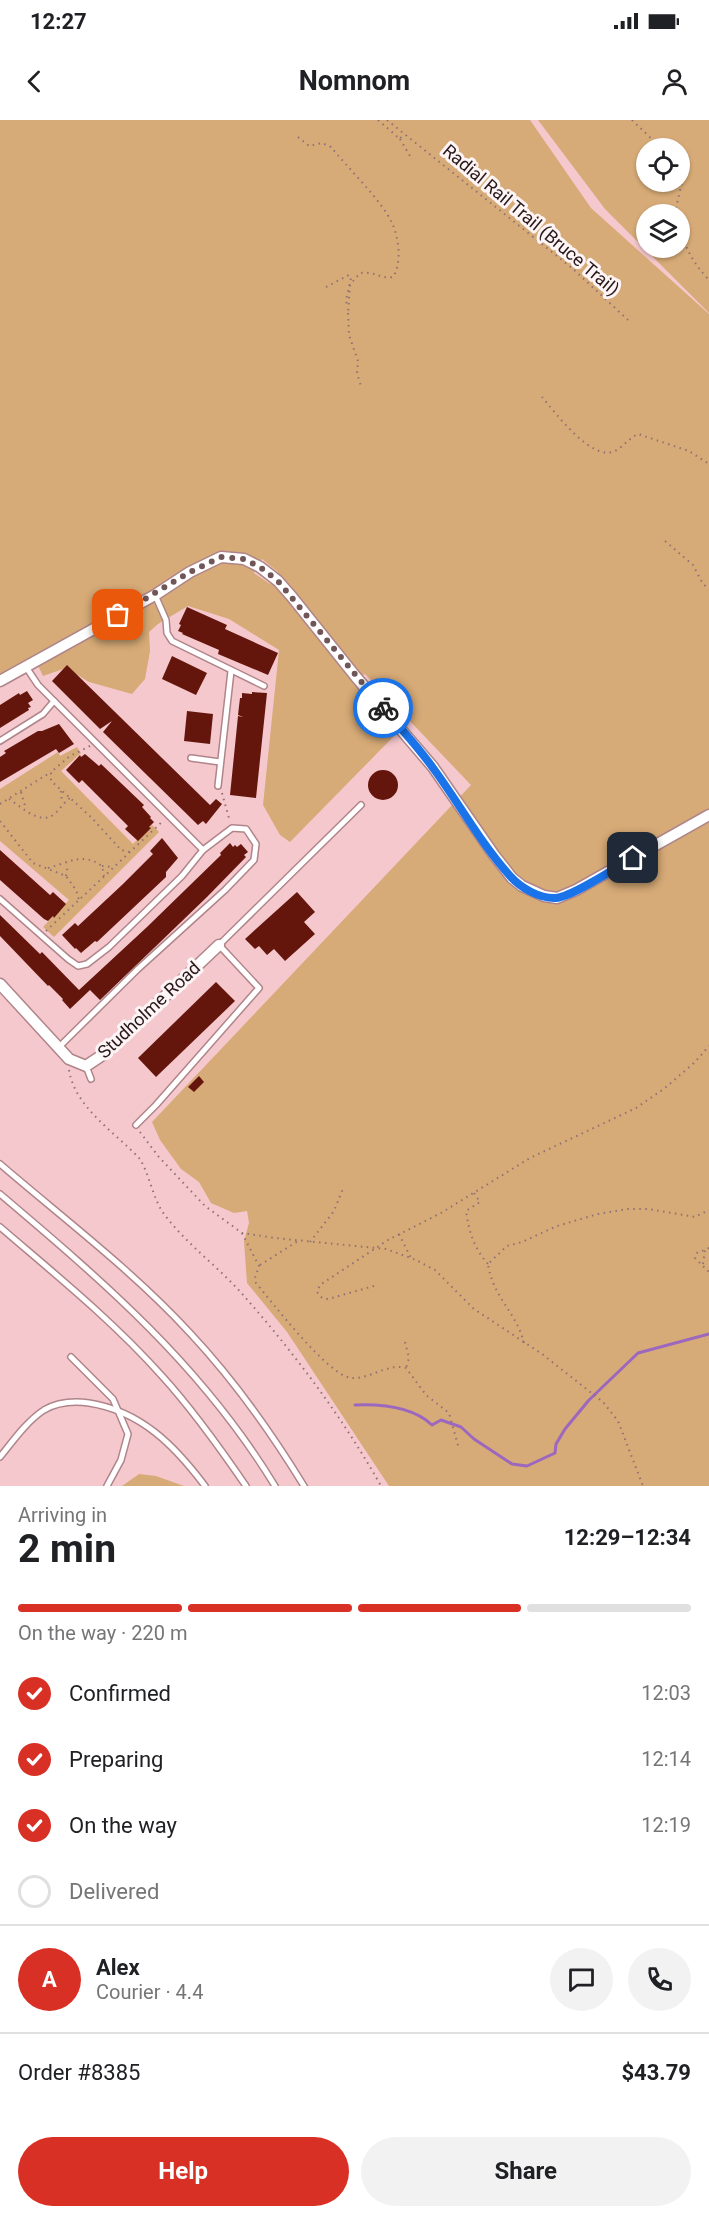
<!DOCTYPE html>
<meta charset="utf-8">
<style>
body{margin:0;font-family:Roboto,sans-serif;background:#f2f2f2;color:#202124;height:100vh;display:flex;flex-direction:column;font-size:22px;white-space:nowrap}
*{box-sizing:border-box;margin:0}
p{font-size:20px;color:#757577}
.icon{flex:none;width:33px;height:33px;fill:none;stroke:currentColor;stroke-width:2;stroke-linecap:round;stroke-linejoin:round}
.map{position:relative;height:1366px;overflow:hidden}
.side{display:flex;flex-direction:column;background:#fff;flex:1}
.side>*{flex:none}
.tools{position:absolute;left:636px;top:18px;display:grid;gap:12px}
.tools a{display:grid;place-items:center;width:54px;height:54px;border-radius:50%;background:#fff;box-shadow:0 2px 4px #0004;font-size:30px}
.pin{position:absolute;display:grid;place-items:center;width:51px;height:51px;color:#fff;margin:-26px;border-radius:12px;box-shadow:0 3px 9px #0006}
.courier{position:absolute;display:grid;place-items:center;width:60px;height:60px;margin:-30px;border:4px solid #1a73e8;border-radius:50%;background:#fff;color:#222;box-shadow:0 2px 8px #0007}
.head em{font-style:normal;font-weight:700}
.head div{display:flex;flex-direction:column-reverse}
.head{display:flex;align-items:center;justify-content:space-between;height:102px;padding:0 18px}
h1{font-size:39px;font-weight:700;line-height:45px}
.bar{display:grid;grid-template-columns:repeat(4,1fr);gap:9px 6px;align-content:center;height:72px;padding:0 18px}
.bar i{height:8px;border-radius:4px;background:#e0e0e0}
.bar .active{background:#d93025}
.bar p{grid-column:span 4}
.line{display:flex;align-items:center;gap:15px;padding:0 18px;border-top:2px solid #e0e0e0}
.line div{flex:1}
.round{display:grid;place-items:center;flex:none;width:63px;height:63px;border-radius:32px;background:#f2f2f2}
ol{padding:0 18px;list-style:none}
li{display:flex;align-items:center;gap:18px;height:66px}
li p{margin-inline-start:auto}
li .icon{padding:6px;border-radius:50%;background:#d93025;color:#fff;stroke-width:4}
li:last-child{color:#757577}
li i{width:33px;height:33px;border:3px solid #e0e0e0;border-radius:50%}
.cta{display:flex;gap:12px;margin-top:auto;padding:12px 18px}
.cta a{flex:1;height:69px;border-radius:36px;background:#d93025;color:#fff;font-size:24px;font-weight:700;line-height:69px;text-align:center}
.cta a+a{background:#f2f2f2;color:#202124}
.status{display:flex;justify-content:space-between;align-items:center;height:42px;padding:0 30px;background:#fff;direction:ltr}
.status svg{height:16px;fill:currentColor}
header{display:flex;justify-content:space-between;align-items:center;height:78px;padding:0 18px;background:#fff;font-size:27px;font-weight:700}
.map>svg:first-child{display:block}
.green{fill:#d7ab77;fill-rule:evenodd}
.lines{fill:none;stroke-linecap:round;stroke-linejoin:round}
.stream{stroke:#9c67bf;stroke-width:3}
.building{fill:#64160d}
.service-casing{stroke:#af858a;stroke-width:8}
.minor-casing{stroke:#af858a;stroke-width:13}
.path{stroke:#907174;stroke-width:2;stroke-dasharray:1.5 4.5;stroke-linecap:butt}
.service{stroke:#fff;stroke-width:5}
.minor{stroke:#fff;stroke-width:10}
.done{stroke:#705659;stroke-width:6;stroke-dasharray:0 10.8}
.route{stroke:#1a73e8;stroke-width:8}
.labels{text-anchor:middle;stroke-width:6;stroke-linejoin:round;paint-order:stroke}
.street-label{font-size:18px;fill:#28181a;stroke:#fdf4f5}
</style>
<div class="status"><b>12:27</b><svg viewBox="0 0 49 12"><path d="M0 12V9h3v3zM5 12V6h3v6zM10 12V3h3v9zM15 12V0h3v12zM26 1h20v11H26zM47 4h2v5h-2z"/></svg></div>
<header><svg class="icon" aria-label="back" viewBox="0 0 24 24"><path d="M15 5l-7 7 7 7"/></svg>Nomnom<svg class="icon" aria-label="person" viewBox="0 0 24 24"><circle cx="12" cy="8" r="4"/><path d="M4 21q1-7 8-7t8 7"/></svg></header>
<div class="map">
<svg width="709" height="1366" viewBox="0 0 709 1366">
<rect width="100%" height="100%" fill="#f5c8cd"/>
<g class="green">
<path d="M0,0H530L591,88L709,194V1366H389L287,1212L247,1163L244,1121L249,1103L247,1091L234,1093L211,1083L199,1062L181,1049L160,1020L152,1002L471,665L365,554L353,561L396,614L290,722L280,715L263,685L279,530L229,499L188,486L158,504L149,512L150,531L145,559L132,574L89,562L66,548L43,556L34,537L0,555ZM262,439L278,452L270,464L254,453Z"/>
<path d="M538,0H709V193L605,89ZM680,28V62H646V28ZM680,94V128H646V94Z"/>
<path d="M77,627L81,633L61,651L133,724L152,705L159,712L54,817L43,807L69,780L0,721V669L58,632L60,636Z"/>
<path d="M139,1354L156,1356L184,1366H122Z"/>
</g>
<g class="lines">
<path class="stream" d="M355,1285C380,1284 413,1287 432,1305L441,1300L461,1307L474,1319L512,1344L527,1346L555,1333L556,1324L565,1309L589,1280L638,1233L709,1214"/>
</g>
<g class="building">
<path d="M187,487L227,505L225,509L278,533L268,555L218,534L219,530L182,514L183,513L178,511L181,505L179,504Z"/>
<path d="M172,536L207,553L196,575L162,559Z"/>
<path d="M67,545L210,685L216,679L222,684L206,704L203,701L198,705L103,612L112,601L100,609L52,561Z"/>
<path d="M27,571L33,580L28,583L31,587L28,588L29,590L0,608V585L19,573L20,575Z"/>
<path d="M252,572L267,573L256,678L230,675L238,596L243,597L238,595L240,578H242V573L252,574Z"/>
<path d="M187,591L213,594L210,624L184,621Z"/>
<path d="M59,604L74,624L59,633L56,629L0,662V637L6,633L4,631L38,611H42Z"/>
<path d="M85,634L99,646L101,644L144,685L142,687L151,697L150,698L154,702L149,707L151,708L138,721L125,709L128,706L82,660L79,663L66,650L80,635L81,637Z"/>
<circle cx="383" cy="665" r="15"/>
<path d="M162,718L178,738L166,752V757L97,822L95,821L81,833L76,828L75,829L62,815L75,803L78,806L123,764L153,734L150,731Z"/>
<path d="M230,723L233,727L235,725L237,727L241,724L248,732L244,735L246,737L207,777L100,880L90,870L70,889L62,880L63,879L49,865L48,866L0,816V795L40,834L42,832L79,870L147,807L221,735L220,733Z"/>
<path d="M0,730L50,775L53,772L66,784L54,798L53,796L48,801L44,799L0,760Z"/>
<path d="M297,772L315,792L304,802L315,814L285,841L274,829L267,835L259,826L255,829L245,819Z"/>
<path d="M216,862L235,881L156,957L138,938Z"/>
<path d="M199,956L204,962L194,972L188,967Z"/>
</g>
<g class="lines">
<defs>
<g id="service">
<path d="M155,475L166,500L167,513L172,521L264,566"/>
<path d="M26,547L38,565L203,730"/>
<path d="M0,621L43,594L54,581"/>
<path d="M191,638L220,642"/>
<path d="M218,666L231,551"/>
<path d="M0,779L68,839L78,846L87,844L109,827L182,756L203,730L232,708L246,709L256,724L254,740L225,770L138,849L59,927"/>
<path d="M86,946L91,959"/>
<path d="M136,1005L156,985L259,868L219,825L361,685"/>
<path d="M0,1044C64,1099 133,1151 190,1213C234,1260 271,1312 304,1366"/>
<path d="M0,1074C105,1163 202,1246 275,1366"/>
<path d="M0,1107C56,1155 113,1201 162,1256C193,1290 220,1328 246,1366"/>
<path d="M71,1237L113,1279L128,1314L121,1340L107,1366"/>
<path d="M0,1337C13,1321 27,1301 44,1290C58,1282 74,1281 89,1283C141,1291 175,1326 205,1366"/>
</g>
<g id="minor">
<path d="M0,561L155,475L190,452L221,437L244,439L260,447L278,461L292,477L356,557L433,647L494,735L512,758L522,766L544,776L557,778L576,770L709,695"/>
<path d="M0,864L69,939L86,946L104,934L219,825"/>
</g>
</defs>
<use href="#service" class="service-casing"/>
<use href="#minor" class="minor-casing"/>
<g class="path">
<path d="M378,0L400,19L403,13"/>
<path d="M387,0L572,148L628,200"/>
<path d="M632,0L661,28"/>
<path d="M298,17L309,26L322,23L331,27C347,47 382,81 392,103C399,118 402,143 393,157C380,159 375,151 360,153L350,165L348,193"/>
<path d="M400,19L410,36"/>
<path d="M678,94L676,88L683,58L680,52"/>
<path d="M680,104C684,127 693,143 709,160"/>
<path d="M326,167L349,155L351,158L346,180L347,187"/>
<path d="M348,193L349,215L358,241L357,253L361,266"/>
<path d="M542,277C555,292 591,342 615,331C623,327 629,318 638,314L689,331L709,344"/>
<path d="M665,421L693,445L703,464L709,469"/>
<path d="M90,626L70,636L51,652V661L91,697L121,730L130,732"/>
<path d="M61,671L62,683"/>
<path d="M21,672L26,689"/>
<path d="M222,673L230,702"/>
<path d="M9,679C20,686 40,705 53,695C59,691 62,684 70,678"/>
<path d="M0,684L51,652"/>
<path d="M0,701L33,743L66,756L76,770L79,780"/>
<path d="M102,746L114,747"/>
<path d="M48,748C71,742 82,732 102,746L104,756"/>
<path d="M66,756L68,744"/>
<path d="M46,811L164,700"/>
<path d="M69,950C75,988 116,1013 140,1039C150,1056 153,1079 164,1094C187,1125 219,1147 244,1176C295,1234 343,1298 381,1366"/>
<path d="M140,1012L158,1036L205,1086L242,1113L275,1118L386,1129L416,1140L435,1150L474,1189L542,1234L603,1282L618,1301L643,1366"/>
<path d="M474,1073L480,1082L466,1091C469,1112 474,1128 488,1144"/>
<path d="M242,1113L259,1146L255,1158L256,1163C272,1182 329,1257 352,1258C370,1259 388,1243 406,1248L426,1275L449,1293L459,1329"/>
<path d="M399,1114L411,1138"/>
<path d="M310,1122L334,1091L344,1066"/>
<path d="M709,1128L697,1133L695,1138L709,1152"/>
<path d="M703,1144L705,1130"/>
<path d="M260,1145L298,1121"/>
<path d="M374,1166L328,1179L322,1178L317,1172L320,1165L388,1120L441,1093L530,1038L636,988L665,968L695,942L709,926"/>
<path d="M405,1222L409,1238L406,1248"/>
<path d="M524,1223C516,1191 493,1178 488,1144L507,1126L522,1122L557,1106L598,1094L628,1089H649L695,1097L709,1090"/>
</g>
<use href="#service" class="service"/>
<use href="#minor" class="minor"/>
</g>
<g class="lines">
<path class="done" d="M118,495L190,452L221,437L244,439L260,447L278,461L383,588"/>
<path class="route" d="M383,588C400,607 418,627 433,648C459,683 481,724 511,757C521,768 540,779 556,778C572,777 617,747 633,738"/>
</g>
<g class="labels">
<g class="street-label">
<text transform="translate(531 100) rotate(40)" y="6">Radial Rail Trail (Bruce Trail)</text>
<text transform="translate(149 890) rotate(-43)" y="6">Studholme Road</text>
</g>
</g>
</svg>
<div class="tools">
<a><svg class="icon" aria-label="locate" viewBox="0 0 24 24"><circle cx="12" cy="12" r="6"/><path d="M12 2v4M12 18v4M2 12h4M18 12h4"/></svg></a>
<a><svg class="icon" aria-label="layers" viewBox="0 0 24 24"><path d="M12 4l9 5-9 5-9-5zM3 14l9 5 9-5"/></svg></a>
</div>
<div class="pin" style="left:118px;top:495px;background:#ea580c"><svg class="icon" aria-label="bag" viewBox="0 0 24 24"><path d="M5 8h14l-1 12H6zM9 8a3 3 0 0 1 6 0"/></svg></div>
<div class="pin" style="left:633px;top:738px;background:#1f2937"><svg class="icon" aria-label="home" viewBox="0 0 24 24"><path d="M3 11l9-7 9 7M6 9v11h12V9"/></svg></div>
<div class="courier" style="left:383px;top:588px"><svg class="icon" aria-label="bike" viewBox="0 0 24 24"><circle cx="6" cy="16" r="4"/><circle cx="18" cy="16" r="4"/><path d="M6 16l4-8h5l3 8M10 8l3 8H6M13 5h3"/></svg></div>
</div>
<section class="side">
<div class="head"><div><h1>2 min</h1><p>Arriving in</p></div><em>12:29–12:34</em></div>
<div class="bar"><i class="active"></i><i class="active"></i><i class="active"></i><i></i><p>On the way · 220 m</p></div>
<ol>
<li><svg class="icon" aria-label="check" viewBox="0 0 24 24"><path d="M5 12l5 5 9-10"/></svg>Confirmed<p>12:03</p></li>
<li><svg class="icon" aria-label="check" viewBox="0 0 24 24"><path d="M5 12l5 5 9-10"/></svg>Preparing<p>12:14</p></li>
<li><svg class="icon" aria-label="check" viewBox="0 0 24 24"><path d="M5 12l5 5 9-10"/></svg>On the way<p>12:19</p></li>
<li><i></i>Delivered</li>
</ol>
<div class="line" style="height:108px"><b class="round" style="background:#d93025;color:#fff">A</b><div><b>Alex</b><p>Courier · 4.4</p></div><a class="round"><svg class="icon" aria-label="chat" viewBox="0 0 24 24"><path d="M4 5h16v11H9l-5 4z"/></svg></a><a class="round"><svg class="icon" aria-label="phone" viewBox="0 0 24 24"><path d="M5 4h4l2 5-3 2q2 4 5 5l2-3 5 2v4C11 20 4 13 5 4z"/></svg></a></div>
<div class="line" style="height:78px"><div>Order #8385</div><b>$43.79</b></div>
<div class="cta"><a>Help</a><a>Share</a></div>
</section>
